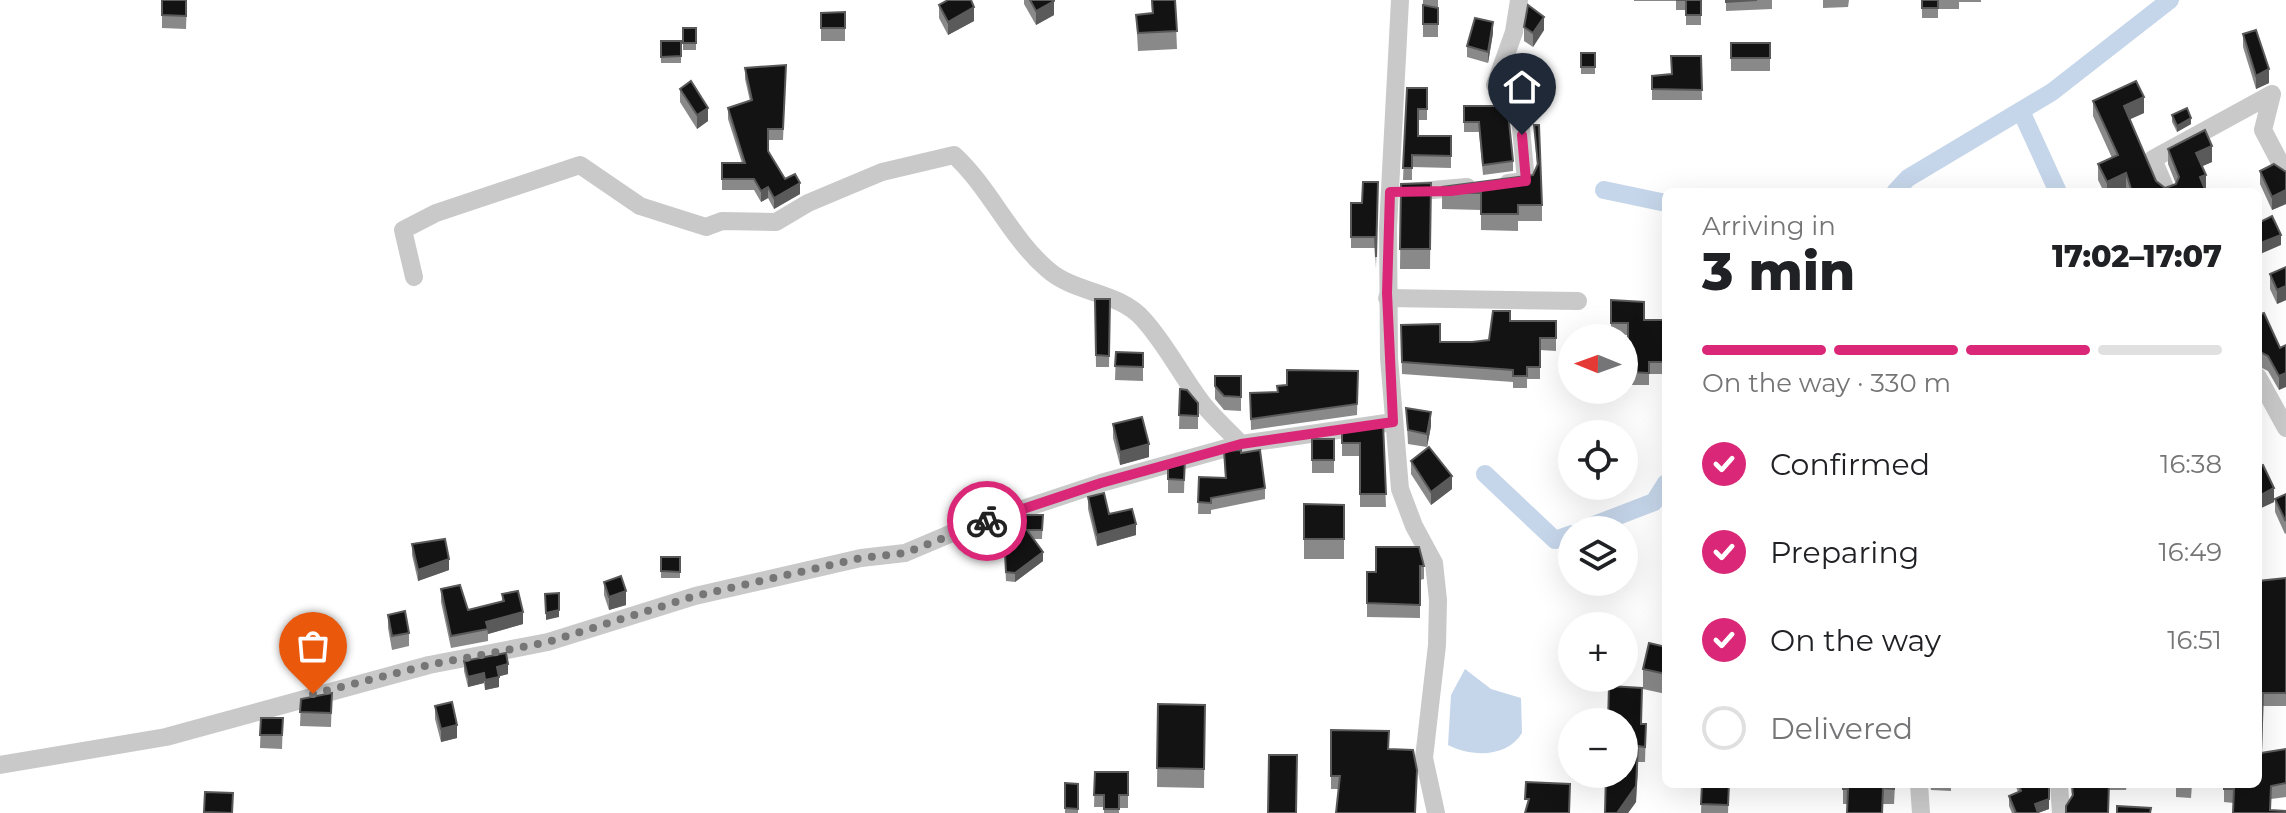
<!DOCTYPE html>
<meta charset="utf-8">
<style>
body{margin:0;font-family:Montserrat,sans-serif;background:#f2f2f2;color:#202124;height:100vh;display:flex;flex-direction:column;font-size:30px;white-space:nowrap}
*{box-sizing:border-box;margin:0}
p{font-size:26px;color:#757577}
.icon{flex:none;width:44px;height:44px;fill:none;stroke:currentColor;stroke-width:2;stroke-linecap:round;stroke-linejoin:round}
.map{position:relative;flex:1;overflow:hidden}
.sheet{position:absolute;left:1662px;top:188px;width:600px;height:600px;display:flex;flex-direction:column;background:#fff;border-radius:12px;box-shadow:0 8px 32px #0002}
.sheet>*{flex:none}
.needle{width:52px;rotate:271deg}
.buttons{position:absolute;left:1558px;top:324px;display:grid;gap:16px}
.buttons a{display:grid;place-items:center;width:80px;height:80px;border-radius:50%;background:#fff;box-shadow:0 8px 32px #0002;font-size:40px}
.pin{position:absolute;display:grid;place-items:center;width:68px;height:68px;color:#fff;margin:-82px -34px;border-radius:50% 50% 50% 0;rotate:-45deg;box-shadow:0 0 8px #0007}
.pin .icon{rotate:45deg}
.courier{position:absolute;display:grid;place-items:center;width:80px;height:80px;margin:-40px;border:6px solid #db2777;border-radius:50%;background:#fff;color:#222;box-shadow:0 2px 10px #0007}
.head em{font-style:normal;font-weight:800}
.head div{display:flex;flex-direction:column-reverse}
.head{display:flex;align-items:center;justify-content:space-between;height:136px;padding:0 40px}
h1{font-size:52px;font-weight:800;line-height:60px}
.bar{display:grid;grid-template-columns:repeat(4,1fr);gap:12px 8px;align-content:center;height:96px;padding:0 40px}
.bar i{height:10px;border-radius:6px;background:#e0e0e0}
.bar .active{background:#db2777}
.bar p{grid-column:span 4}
ol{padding:0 40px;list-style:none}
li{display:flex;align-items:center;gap:24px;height:88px}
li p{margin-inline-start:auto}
li .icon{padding:8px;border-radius:50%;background:#db2777;color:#fff;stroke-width:4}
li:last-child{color:#757577}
li i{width:44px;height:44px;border:4px solid #e0e0e0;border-radius:50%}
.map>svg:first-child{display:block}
.water{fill:#c6d6ea}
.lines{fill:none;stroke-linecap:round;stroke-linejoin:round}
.canal{stroke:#c6d6ea;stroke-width:18}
.minor{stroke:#c9c9c9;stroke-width:18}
.wall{fill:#898989}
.shaded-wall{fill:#5a5a5a}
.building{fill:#131313;stroke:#5a5a5a;stroke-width:2}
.done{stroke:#767676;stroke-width:8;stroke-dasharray:0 14.4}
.route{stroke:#db2777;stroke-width:10}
</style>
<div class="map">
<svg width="2286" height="813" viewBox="0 0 2286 813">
<rect width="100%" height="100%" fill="#fff"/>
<path class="water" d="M1465,669L1491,689L1521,698L1522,733C1507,758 1471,757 1448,745L1451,695Z"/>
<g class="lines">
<g class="canal">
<path d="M2021,111L2058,192"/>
<path d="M1604,190L1666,203"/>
<path d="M1895,192L1908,178L2052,92L2170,0"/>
<path d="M1485,474L1555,540L1572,534"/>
<path d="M1581,530L1654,502L1666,483"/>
</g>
<g class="minor">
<path d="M1400,0L1388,228L1389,358L1400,489L1414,526L1434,563L1438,600L1437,645L1424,758L1436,813"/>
<path d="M1508,183L1526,181L1520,118L1495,85L1514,32L1519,0"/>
<path d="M1409,192L1467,187"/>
<path d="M2167,192L2153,159L2272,94L2263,130L2286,174"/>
<path d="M414,277L403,230L436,213L580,165L640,206L706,227L722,221L776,222L808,203L882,172L954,155C990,188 1010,237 1047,269C1075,294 1118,291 1143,319C1166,344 1182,377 1203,404C1214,418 1229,431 1241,444"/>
<path d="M1387,298L1578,301"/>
<path d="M2258,377L2286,428"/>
<path d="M0,765L166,737L429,665L548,642L695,596L861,558L905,553L957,531L1101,483L1241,444L1393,422"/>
<path d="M1919,784L1921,813"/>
<path d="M2059,784L2061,813"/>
</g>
</g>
<g class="wall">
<path d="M162,0H187L186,29L162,28Z"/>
<path d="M1024,0H1054V15L1036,25L1024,4Z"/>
<path d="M1151,0H1175L1177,49L1138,51L1136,15L1152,14Z"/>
<rect x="1423" y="0" width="15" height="37"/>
<path d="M1634,0H1701V25H1686V10H1676V1H1634Z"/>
<path d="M1726,0H1772V9L1726,11Z"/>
<path d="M1823,0H1849L1848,7L1823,8Z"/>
<path d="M1922,0H1981V2H1959V9H1938V18H1922Z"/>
<path d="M939,5L974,21L948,35L939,18Z"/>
<path d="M845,12V41H821V13Z"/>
<path d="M1524,27L1544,30L1533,47L1524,41Z"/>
<rect x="683" y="28" width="13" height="22"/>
<path d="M1493,33L1488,63L1467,57V46Z"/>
<path d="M2243,34L2269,83L2256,89L2243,47Z"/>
<rect x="661" y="41" width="20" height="22"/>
<rect x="1731" y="43" width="39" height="28"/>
<rect x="1581" y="53" width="14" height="21"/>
<path d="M1701,56L1702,100H1652V76L1672,74Z"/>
<path d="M786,65L783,140H768V151L785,179L800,194L774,209L768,198L761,202L754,190H722V163H742L728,119V108L750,101L745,79V68Z"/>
<path d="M1407,88H1427V120H1418V136H1451V168L1412,167V180H1403Z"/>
<path d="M680,89L708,121L697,129L680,102Z"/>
<path d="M2093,101L2144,113L2130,119L2156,181L2165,188L2176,184L2168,164V149L2212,162L2202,166L2206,192H2127L2126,189L2120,192H2104L2098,180V164L2112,158L2093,116Z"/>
<path d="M1464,106L1513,161V171L1483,175L1479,132H1464Z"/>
<path d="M2172,115L2191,124L2177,132L2172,122Z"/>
<path d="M1534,125L1542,205V221H1518V231L1481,230V210L1442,209V187L1533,175L1537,167Z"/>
<path d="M2260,171L2286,172V204L2272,210L2260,184Z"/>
<path d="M1378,182L1376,269L1375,248H1351V203H1362Z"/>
<path d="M1431,183L1430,269H1400L1401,184Z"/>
<path d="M2286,267V300L2277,304L2270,289V274Z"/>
<path d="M1095,299H1110L1109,367H1096Z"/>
<path d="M1611,300L1644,320H1666V374H1649V385H1628V335H1611Z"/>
<path d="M2258,315L2280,348L2279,390L2268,371L2258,366Z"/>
<path d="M1510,321H1556V351L1540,350V379H1527V388H1513V382L1402,374L1401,325L1440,342H1472L1489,340Z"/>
<path d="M1116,352L1143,353V381L1115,380Z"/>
<path d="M1358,371L1357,415L1251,430L1250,393L1278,392L1287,385Z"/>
<path d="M1215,376H1241V411L1224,410L1215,399Z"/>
<path d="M1180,389L1198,403V429H1179Z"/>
<path d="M1406,408L1431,426L1427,447L1408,444Z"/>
<path d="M1383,423L1386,507H1360V456H1342V428Z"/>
<path d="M1113,424L1149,457L1120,465L1113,438Z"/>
<rect x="1312" y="439" width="22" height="34"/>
<path d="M1224,451L1241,453L1265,488V499L1211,510V514H1198L1199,477L1225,478Z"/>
<path d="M1185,459L1184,493H1168V463Z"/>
<path d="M1411,461L1452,489L1431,505L1411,474Z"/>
<path d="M2258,467L2274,502L2261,508L2258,502Z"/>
<path d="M2286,494V533L2285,534L2275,512V499Z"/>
<path d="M1088,497L1109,514L1136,535L1097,546L1088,509Z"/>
<path d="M1304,504L1344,505V559H1304Z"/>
<path d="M1043,515L1042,539H1034L1043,561L1015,582L1006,581L1003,520L1023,524Z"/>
<path d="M412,544L449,570L418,581L412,555Z"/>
<rect x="661" y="557" width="19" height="21"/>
<path d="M1424,566V579L1420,580V618L1367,617V572Z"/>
<path d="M2286,578V706H2263L2262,753L2286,749V797L2271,799V810L2286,813L2234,803L2224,802V784H2258V581Z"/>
<path d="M604,582L626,605L609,610L604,595Z"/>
<path d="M441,589L468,610L502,602V594L523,624L488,634V641L451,648L441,602Z"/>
<path d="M388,615L409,633V646L392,650L388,628Z"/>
<path d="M1666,647V694L1643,689V669Z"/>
<path d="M464,661L508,674L499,676V687L485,690L484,683L468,687L464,671Z"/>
<path d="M332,693L331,727L300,726L301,699Z"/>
<path d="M1158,704L1205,705L1204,788L1157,787Z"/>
<path d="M435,706L457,738L441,742L435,719Z"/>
<path d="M261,718H283L282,749L260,748Z"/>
<path d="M1642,724H1646L1645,762H1638L1636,802L1628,813H1605Z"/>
<path d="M1331,730L1389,731L1338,789H1331Z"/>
<path d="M1095,772H1128V808H1119V813H1104V807H1094Z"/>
<path d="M1065,783L1078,784V813H1065Z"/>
<path d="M1702,784H1729L1728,813H1701Z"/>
<path d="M1843,784H1895L1894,804H1843Z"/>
<path d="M1930,784H1951V791L1931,790Z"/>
<path d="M2015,784H2049V809L2038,813H2012L2009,806V796L2018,792Z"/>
<path d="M2071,784H2127L2126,790H2109L2072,797Z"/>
<path d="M2176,784H2192L2191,798L2176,797Z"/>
</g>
<g class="shaded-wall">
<path d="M1054,1V15L1036,25V11Z"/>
<path d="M974,7V21L948,35V22Z"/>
<path d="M1544,17V30L1533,47V33Z"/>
<path d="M1493,22V33L1488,63V52Z"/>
<path d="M2269,69V83L2256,89V76Z"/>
<path d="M2144,97V113L2124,122V106Z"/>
<path d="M708,108V121L697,129V115Z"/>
<path d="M2191,118V124L2177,132V126Z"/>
<path d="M2212,146V162L2196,169V153Z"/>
<path d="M2126,173V189L2120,192H2107V182Z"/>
<path d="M2206,175V190L2200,177Z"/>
<path d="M800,183V194L774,209V198Z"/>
<path d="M768,187V198L761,202V191Z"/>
<path d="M2286,190V204L2272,210V197Z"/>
<path d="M2281,235V245L2258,255V244Z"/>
<path d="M2286,286V300L2277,304V290Z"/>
<path d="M2286,373V387L2279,390V376Z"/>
<path d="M1431,412V426L1427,447V434Z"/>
<path d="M1149,444V457L1120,465V452Z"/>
<path d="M1452,476V489L1431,505V492Z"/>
<path d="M2274,488V502L2261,508V495Z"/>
<path d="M1136,524V535L1097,546V535Z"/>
<path d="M1043,552V561L1015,582V573Z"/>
<path d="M449,559V570L418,581V570Z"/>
<path d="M626,591V605L609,610V597Z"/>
<path d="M559,610V617L546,620V613Z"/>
<path d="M523,612V624L488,634L486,622Z"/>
<path d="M508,664V674L497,677V667Z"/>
<path d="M484,673V683L468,687V677Z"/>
<path d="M499,677V687L485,690V680Z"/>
<path d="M457,725V738L441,742V729Z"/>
<path d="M1638,762L1636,802L1628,813H1617Z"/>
<path d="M2049,799V809L2038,813L2035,804Z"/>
</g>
<g class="building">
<path d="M162,0H186V16L162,15Z"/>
<path d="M948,0H971L974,7L948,22L939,5Z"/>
<path d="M1030,0H1054V1L1036,11Z"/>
<path d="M1152,0H1175L1177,31L1138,33L1136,15L1153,13Z"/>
<path d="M1676,0H1701V15H1686V0Z"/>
<path d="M1726,0H1757L1726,2Z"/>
<rect x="1922" y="0" width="16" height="8"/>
<path d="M1423,5L1438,8V24H1423Z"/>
<path d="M1528,5L1544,17L1533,33L1524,27Z"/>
<path d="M845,12V28H821V13Z"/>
<path d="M1475,18L1493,22L1488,52L1467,46Z"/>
<rect x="683" y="28" width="13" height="15"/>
<path d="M2256,30L2269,69L2256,76L2243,34Z"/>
<path d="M661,41H681V56L661,57Z"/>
<rect x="1731" y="43" width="39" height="15"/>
<rect x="1581" y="53" width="14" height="14"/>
<path d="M1671,56H1701L1702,90L1652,89V76L1672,74Z"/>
<path d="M786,65L783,129H768V151L785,179L795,174L800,183L774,198L768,187L761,191L754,179H722V163H745L728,108L752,100L745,68Z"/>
<path d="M691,81L708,108L697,115L680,89Z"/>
<path d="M2136,81L2144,97L2124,106L2156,181L2165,188L2176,184L2179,177L2168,149L2205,130L2212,146L2196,153L2206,175L2200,177L2206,192H2132L2126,173L2107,182L2098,164L2118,155L2093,101Z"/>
<path d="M1407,88H1427V109H1418V136H1451V156L1412,155V168H1403Z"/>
<path d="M1464,106H1504L1508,112L1513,161L1483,165L1479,122H1464Z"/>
<path d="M2187,108L2191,118L2177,126L2172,115Z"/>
<path d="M1534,125H1539L1542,205H1518V214H1481V193H1442V187L1533,175L1538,164Z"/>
<path d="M2274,164L2286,172V190L2272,197L2260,171Z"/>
<path d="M1363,182H1378L1376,257L1375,237H1351V203H1362Z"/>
<path d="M1431,183L1430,249H1400L1401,184Z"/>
<path d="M2272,216L2281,235L2258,244V223Z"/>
<path d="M2286,267V286L2277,290L2270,274Z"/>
<path d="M1095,299H1110L1109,356L1096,355Z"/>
<path d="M1611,300L1644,302V320H1666V362H1649V373L1628,372V323H1611Z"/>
<path d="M1493,311H1510V321H1556V338H1540V367H1527V376H1513V370L1402,362L1401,325L1440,324V342H1472L1489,340Z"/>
<path d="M2264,313L2280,348L2286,345V373L2279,376L2268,356L2258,351V315Z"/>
<path d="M1116,352L1143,353V367L1115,366Z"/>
<path d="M1287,370L1358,371L1357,404L1251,419L1250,393L1278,392L1277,386L1287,385Z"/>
<path d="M1215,376H1241V397L1224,396L1215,386Z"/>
<path d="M1180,389L1187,390L1198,403V416L1179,415Z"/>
<path d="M1406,408L1431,412L1427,434L1408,430Z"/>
<path d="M1142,417L1149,444L1120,452L1113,424Z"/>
<path d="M1383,423L1386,494H1360V443H1342V428Z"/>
<rect x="1312" y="439" width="22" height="21"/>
<path d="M1429,447L1452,476L1431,492L1411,461Z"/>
<path d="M1241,450V453L1260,450L1265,488L1211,498V503L1198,502L1199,477L1226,478L1224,451Z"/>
<path d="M1185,459L1184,480L1168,479V463Z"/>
<path d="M2263,465L2274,488L2261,495L2258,489V467Z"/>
<path d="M1104,493L1109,514L1132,509L1136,524L1097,535L1088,497Z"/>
<path d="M2286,494V519L2285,520L2275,499Z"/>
<path d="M1304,504L1344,505V539H1304Z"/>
<path d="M1023,515H1043L1042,530H1027L1043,552L1015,573L1006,572L1003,520H1020L1023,524Z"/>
<path d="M445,539L449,559L418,570L412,544Z"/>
<path d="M1376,547H1419L1424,566H1420V605L1367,603V572H1376Z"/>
<path d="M661,557H680V572L661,571Z"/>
<path d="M621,576L626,591L609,597L604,582Z"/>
<path d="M2286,578V693H2263L2261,753L2286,749V783L2271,786L2270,810L2286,811V813H2233L2234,789H2224V784H2258V581Z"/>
<path d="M460,585L468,610L504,601L502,594L518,591L523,612L486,622L488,629L451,636L441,589Z"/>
<path d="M559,593V610L546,613L545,594Z"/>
<path d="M405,611L409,633L392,636L388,615Z"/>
<path d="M1649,643L1666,647V674L1643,669Z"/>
<path d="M506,653L508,664L497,667L499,677L485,680L484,673L468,677L464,661Z"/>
<path d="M1609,686L1642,688L1641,724H1646L1645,747L1638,746L1636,786L1617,813H1605L1606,774H1624V722H1608Z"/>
<path d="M332,693L331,713L300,712L301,699Z"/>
<path d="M452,702L457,725L441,729L435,706Z"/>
<path d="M1158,704L1205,705L1204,769L1157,768Z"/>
<path d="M261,718H283L282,735H260Z"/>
<path d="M1331,730L1389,731L1388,749L1413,750L1417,770L1415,813H1336L1340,776H1331Z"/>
<path d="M1269,755H1297L1296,813H1268Z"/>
<path d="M1095,772H1128V795H1119V809H1104V795H1094Z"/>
<path d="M1526,782L1570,784L1569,813H1525L1529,799H1525Z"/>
<path d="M1065,783L1078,784V809L1065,808Z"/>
<path d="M1702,784H1729L1728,805L1701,804Z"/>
<path d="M1843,784H1894V789L1883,788L1882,813H1847L1848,789H1843Z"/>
<path d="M2019,784H2049V799L2035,804L2038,813H2016L2009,796L2021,791Z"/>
<path d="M2072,784H2109L2108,813H2066V806L2073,795Z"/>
<path d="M205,792L233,793L232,813L204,812Z"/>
<path d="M2117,806L2151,808L2150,813H2117Z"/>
</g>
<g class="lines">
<path class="done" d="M313,694L429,665L548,642L695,596L861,558L905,553L987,521"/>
<path class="route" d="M987,521L1101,483L1241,444L1393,422L1387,293L1390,192L1451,191L1526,181L1522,135"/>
</g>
</svg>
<div class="buttons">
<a><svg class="needle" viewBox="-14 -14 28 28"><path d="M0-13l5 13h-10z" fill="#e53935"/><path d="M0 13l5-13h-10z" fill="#757577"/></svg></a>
<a><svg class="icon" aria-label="locate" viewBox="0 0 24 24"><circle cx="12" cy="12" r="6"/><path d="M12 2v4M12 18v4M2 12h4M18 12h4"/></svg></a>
<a><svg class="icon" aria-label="layers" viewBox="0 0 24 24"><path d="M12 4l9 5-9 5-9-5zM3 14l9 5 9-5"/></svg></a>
<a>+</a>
<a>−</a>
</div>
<div class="pin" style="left:313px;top:694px;background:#ea580c"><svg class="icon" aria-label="bag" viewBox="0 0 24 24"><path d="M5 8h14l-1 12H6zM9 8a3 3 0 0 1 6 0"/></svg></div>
<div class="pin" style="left:1522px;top:135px;background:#1f2937"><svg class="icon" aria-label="home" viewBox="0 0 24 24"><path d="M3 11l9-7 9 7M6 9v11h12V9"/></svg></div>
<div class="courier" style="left:987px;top:521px"><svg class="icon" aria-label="bike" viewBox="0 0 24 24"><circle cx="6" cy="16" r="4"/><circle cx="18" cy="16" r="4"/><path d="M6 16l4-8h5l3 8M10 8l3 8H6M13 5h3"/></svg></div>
<section class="sheet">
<div class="head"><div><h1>3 min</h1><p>Arriving in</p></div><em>17:02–17:07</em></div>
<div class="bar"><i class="active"></i><i class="active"></i><i class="active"></i><i></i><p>On the way · 330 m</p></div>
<ol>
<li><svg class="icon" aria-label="check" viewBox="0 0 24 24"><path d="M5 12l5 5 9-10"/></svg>Confirmed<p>16:38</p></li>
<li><svg class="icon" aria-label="check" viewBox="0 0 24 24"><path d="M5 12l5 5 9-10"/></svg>Preparing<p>16:49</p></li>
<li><svg class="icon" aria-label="check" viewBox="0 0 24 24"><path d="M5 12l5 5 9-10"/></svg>On the way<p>16:51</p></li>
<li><i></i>Delivered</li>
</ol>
</section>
</div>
